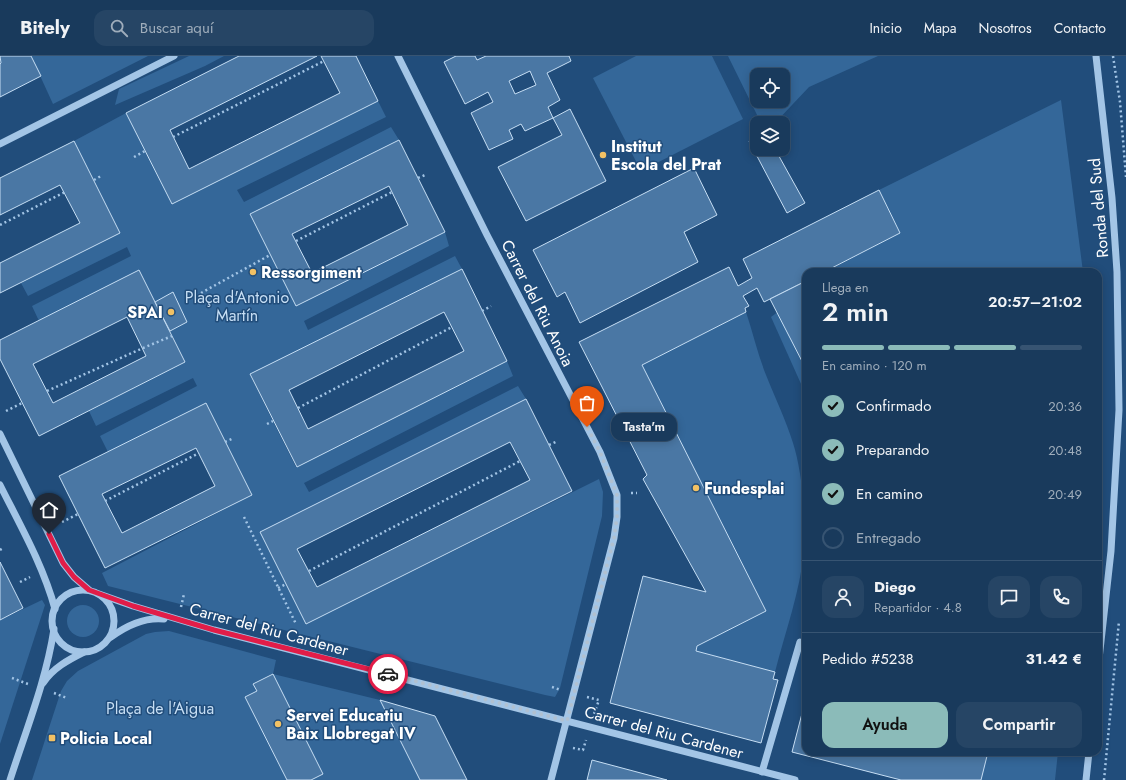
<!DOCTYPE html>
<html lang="es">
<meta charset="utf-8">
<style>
body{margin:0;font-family:Jost,sans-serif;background:#264565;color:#f1f3f6;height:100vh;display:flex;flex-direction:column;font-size:15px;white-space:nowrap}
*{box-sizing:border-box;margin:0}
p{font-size:13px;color:#9fadbb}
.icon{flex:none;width:22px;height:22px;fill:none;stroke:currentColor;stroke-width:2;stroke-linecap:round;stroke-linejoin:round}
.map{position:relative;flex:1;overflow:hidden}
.sheet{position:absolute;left:802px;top:212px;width:300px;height:488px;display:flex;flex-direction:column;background:#193a5c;border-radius:12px;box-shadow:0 2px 10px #0003,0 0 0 1px #375472}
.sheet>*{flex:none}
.buttons{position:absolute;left:750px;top:12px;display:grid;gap:8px}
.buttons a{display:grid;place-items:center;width:40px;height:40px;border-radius:8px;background:#193a5c;box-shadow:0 2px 10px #0003,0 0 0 1px #375472;font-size:20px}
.pin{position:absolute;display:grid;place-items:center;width:34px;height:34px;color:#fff;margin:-41px -17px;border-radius:50% 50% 50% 0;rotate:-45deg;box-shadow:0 0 4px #0007}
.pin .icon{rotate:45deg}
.courier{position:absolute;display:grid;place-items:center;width:40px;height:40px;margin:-20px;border:3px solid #e11d48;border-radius:50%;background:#fff;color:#222;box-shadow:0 1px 5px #0007}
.bubble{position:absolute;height:28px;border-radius:12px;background:#193a5c;box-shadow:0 2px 10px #0003,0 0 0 1px #375472;font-size:13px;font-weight:600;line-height:28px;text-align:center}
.overview em{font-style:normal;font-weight:600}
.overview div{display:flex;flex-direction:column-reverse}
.overview{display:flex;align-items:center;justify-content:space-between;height:68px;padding:0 20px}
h1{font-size:26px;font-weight:600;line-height:30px}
.bar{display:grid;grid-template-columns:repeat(4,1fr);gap:6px 4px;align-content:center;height:48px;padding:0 20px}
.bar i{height:5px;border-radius:3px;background:#375472}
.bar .on{background:#8bbbb9}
.bar p{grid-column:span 4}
.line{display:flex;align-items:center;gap:10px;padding:0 20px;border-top:1px solid #375472}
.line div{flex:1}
.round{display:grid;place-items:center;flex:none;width:42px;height:42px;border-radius:12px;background:#264565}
ol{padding:0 20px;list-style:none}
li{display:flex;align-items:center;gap:12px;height:44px}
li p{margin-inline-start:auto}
li .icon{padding:4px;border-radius:50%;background:#8bbbb9;color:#111;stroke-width:4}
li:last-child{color:#9fadbb}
li i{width:22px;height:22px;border:2px solid #375472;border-radius:50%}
.cta{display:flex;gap:8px;margin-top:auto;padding:8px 20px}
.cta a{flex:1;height:46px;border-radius:12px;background:#8bbbb9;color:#111;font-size:16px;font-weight:600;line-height:46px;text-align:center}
.cta a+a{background:#264565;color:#f1f3f6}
header{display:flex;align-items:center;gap:24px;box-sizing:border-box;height:56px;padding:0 20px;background:#193a5c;border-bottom:1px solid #375472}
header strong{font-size:19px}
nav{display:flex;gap:22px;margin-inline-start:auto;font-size:14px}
.search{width:280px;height:36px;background:#264565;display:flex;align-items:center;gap:10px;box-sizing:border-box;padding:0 14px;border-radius:12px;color:#9fadbb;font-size:15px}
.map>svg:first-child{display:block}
.green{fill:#346799;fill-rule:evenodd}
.building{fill:#4a77a4;stroke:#c6def4;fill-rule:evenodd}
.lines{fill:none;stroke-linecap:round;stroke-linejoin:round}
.path{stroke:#a3c5e6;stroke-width:2.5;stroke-dasharray:2 3;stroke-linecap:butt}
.minor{stroke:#a3c5e6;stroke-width:7}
.done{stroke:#b1c1d1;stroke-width:4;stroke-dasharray:0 7.2}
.route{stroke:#e11d48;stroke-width:5}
.poi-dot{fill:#f2c164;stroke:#214d7b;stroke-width:1.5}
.labels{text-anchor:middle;stroke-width:3;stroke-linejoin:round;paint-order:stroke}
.poi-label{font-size:16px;font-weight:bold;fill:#fff;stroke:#214d7b;text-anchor:start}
.street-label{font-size:16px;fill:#fff;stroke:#214d7b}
.park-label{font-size:16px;fill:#c6def4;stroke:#214d7b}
</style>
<header>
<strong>Bitely</strong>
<div class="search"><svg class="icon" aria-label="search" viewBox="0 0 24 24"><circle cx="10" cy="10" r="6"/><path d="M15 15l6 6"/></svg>Buscar aquí</div>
<nav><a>Inicio</a><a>Mapa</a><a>Nosotros</a><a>Contacto</a></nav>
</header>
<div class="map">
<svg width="1126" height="724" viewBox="0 0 1126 724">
<rect width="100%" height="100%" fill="#214d7b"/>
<g class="green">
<path d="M31,0H148L53,48Z"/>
<path d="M189,0H224L205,10L115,49L119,33Z"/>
<path d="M636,0H712L743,63L641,115L593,22Z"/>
<path d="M728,0H878L809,31L775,67H761ZM757,19H783V45H757Z"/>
<path d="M1061,44L1083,216H832L831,213L900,177L879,134Z"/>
<path d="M378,45L386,61L237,134L244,146L391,71L399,84L250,159L296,250L445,176L449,190L304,265L308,274L455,200L462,213L250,319L296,411L507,305L513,320L304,427L309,436L518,330L526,343L260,476L306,568L599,423L603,436L602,460L560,632L555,641L545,639L108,530L102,517L252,439L206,347L108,396L100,380L197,330L193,322L96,370L89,355L185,306L170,275L187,266L173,237L155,246L139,214L39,265L32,250L131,200L127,191L28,240L21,227L120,177L74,85L126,57L171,146Z"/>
<path d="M779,255L806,306V339L771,261Z"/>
<path d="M746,256C753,277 758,299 766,319C775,342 786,364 793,387C802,415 807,465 804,495C800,536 785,576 775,616L696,595L697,590L766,555L642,309Z"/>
<path d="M42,544L45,549L0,688V564Z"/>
<circle cx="83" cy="565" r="16"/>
<path d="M169,575L276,604L273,618L380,644L420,724H311L323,718L272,618L253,628L257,635L245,641L287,724H32L61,635L67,625L78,615L146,578L155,576Z"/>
<path d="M806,642V696H1058L1055,724H901L792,696Z"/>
</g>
<g class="building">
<path d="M0,0H31L41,20L0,41V8L1,7Z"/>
<path d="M239,0H317L170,74L189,113L340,37L321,0H356L378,45L172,148L126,57Z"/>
<path d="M456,0H475L477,4L486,0H569L571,5L547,17L560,44L548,51L553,62L525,75L521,68L509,74L513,83L489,94L471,57L493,46L488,36L465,48L444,6ZM530,15L536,29L515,38L509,25Z"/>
<path d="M570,53L606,125L526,165L498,111L562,79L553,62Z"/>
<path d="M757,81V93H775L805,147L787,157L749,85Z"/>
<path d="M399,84L445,176L296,250L250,158ZM389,130L408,169L312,217L292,178Z"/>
<path d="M74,85L120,177L0,237V207L80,167L60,129L0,159V122Z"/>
<path d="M694,112L717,159L684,176L698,206L580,267L565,236L557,241L533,194Z"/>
<path d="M879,134L900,177L824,216H806V225L764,246L757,232L743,240L749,250L745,252L746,256L642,309L766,555L697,590L696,595L775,616L773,623L778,624L761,687L610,647L643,520L706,536L643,423L647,419L579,286L729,211L738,230L752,222L743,203Z"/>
<path d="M462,213L507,305L297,411L250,318ZM444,256L464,295L308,373L289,334Z"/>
<path d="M139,214L185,306L39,380L0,303V284ZM127,261L146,300L53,347L33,308Z"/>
<path d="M806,225V313L770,243Z"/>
<path d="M173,236L187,266L170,275L155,246Z"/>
<path d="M526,343L572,435L306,568L260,476ZM510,386L530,424L317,531L297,493Z"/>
<path d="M206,347L252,439L105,512L59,420ZM196,392L215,430L122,477L102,438Z"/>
<path d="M0,506L23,552L0,564Z"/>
<path d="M273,618L323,718L311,724H287L245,641L257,635L253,628Z"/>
<path d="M806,642V696H988L981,724H901L792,696Z"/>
<path d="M380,644L435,660L467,724H420Z"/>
<path d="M592,704L667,724H587Z"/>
</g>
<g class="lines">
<g class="path">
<path d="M1113,0L1120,46L1126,121"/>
<path d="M173,81L324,5"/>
<path d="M134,101L145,95"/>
<path d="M418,122L425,119"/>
<path d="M94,124L101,120"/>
<path d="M0,169L65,136"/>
<path d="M296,185L392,136"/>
<path d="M201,237L270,199"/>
<path d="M482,255L491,250"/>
<path d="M47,335L143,292L172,280"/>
<path d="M298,352L452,271"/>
<path d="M6,355L22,347"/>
<path d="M267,368L273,365"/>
<path d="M225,386L234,382"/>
<path d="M549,389L558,385"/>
<path d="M631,437H637"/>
<path d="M105,445L199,397"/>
<path d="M244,461L296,568"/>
<path d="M62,466L78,458"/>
<path d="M0,494L3,492"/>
<path d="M309,515L520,405"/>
<path d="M20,526L30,521"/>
<path d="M278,532L286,528"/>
<path d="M181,551L184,538"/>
<path d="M12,622L28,628"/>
<path d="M552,631L561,634"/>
<path d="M54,637L67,642"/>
<path d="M587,641L599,644L594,658"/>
<path d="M573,692L583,694L586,684"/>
<path d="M1104,724L1119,565"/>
</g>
<g class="minor">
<path d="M398,0L487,179L600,396L617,439V461L614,482L551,724"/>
<path d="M1096,0L1112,142L1117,216L1119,354L1111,495L1098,612"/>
<path d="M0,88L174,0"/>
<path d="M0,378L63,507L74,521L89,534"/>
<path d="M0,429C20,469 43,509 55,553"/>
<circle cx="83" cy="565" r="31"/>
<path d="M99,538L133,550L214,574L795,724"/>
<path d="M111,581C126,570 145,561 164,563"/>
<path d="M43,627C53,612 68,604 84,596"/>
<path d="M762,716L800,586"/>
<path d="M10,724C26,674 46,625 54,573"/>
<path d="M1086,724L1089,696"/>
</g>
</g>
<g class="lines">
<path class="done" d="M388,618L567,665L614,482L617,461V439L600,396L587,371"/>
<path class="route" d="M49,478L63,507L74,521L89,534L133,550L214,574L388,618"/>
</g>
<g class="poi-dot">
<circle cx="603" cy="99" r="4"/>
<circle cx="253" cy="216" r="4"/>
<circle cx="171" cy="256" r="4"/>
<circle cx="696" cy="432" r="4"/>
<circle cx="278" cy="668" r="4"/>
<rect x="48" y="678" width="8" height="8" rx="2"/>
</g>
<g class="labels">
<g class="poi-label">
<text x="611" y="96">Institut<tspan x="611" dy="18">Escola del Prat</tspan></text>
<text x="261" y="222">Ressorgiment</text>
<text x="163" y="262" text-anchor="end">SPAI</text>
<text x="704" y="438">Fundesplai</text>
<text x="286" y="665">Servei Educatiu<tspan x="286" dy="18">Baix Llobregat IV</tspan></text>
<text x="60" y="688">Policia Local</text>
</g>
<g class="street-label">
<text transform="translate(1098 152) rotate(-95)" y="6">Ronda del Sud</text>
<text transform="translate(538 247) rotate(63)" y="6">Carrer del Riu Anoia</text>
<text transform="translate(269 573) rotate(15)" y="6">Carrer del Riu Cardener</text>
<text transform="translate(664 676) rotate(15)" y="6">Carrer del Riu Cardener</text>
</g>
<g class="park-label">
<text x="237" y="247">Plaça d'Antonio<tspan x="237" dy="18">Martín</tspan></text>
<text x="160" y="658">Plaça de l'Aigua</text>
</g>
</g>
</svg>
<div class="buttons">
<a><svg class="icon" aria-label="locate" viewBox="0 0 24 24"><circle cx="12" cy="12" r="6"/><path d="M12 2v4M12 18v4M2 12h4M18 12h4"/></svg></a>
<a><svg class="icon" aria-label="layers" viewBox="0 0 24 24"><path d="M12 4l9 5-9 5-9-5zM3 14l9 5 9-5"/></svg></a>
</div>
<div class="pin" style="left:587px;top:371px;background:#ea580c"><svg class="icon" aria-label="bag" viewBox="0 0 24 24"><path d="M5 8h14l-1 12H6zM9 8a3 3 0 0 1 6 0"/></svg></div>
<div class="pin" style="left:49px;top:478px;background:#1f2937"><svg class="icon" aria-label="home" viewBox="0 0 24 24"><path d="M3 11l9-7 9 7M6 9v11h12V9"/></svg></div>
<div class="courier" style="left:388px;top:618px"><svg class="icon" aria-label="car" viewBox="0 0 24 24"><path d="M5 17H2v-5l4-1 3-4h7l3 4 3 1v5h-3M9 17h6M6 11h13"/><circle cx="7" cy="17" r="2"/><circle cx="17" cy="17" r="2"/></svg></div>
<div class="bubble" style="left:611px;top:357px;width:66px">Tasta'm</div>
<section class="sheet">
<div class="overview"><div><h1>2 min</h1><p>Llega en</p></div><em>20:57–21:02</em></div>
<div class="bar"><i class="on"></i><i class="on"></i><i class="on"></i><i></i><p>En camino · 120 m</p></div>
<ol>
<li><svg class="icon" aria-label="check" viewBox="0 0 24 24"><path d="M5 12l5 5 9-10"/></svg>Confirmado<p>20:36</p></li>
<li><svg class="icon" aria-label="check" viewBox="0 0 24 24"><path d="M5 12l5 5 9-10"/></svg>Preparando<p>20:48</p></li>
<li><svg class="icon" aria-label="check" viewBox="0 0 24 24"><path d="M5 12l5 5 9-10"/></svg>En camino<p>20:49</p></li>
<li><i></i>Entregado</li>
</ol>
<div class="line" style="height:72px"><a class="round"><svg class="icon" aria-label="person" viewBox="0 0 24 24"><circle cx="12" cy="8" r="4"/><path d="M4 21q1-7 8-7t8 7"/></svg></a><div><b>Diego</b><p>Repartidor · 4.8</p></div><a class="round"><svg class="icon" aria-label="chat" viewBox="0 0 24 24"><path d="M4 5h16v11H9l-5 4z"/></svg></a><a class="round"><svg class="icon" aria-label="phone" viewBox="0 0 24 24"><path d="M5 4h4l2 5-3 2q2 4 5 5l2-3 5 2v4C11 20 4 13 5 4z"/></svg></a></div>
<div class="line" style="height:52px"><div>Pedido #5238</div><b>31.42 €</b></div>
<div class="cta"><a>Ayuda</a><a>Compartir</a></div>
</section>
</div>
